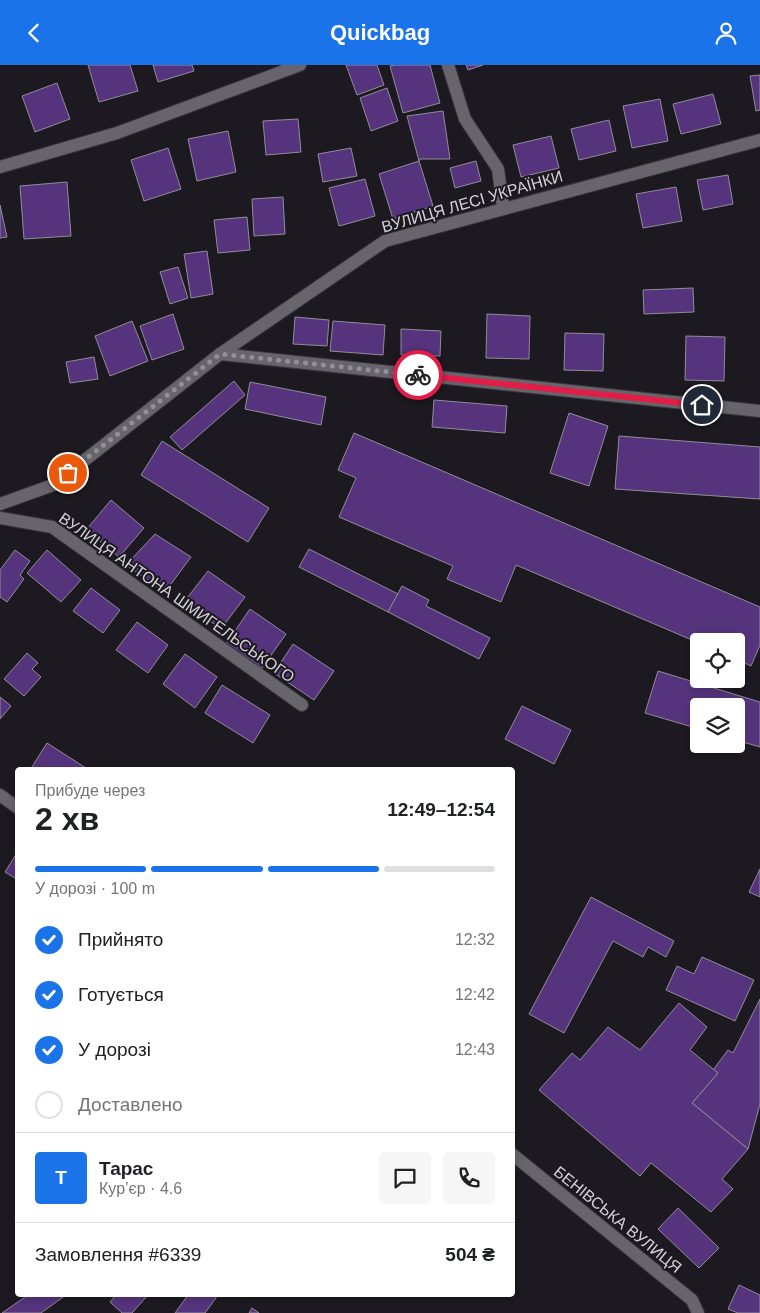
<!DOCTYPE html>
<html lang="uk">
<meta charset="utf-8">
<style>
body{margin:0;font-family:Arial,sans-serif;background:#f6f6f6;color:#202124;height:100vh;display:flex;flex-direction:column;font-size:19px;white-space:nowrap}
*{box-sizing:border-box;margin:0}
p{font-size:16px;color:#757577}
.icon{flex:none;width:28px;height:28px;fill:none;stroke:currentColor;stroke-width:2;stroke-linecap:round;stroke-linejoin:round}
.map{position:relative;flex:1;overflow:hidden}
.sheet{position:absolute;left:15px;top:702px;width:500px;height:530px;display:flex;flex-direction:column;background:#fff;border-radius:5px;box-shadow:0 2px 8px #0003}
.sheet>*{flex:none}
.buttons{position:absolute;left:690px;top:568px;display:grid;gap:10px}
.buttons a{display:grid;place-items:center;width:55px;height:55px;border-radius:5px;background:#fff;box-shadow:0 2px 8px #0003;font-size:25px}
.pin{position:absolute;display:grid;place-items:center;width:42px;height:42px;color:#fff;margin:-21px;border:2px solid #fff;border-radius:50%;box-shadow:0 1px 5px #0007}
.courier{position:absolute;display:grid;place-items:center;width:50px;height:50px;margin:-25px;border:4px solid #e11d48;border-radius:50%;background:#fff;color:#222;box-shadow:0 1px 6px #0007}
.summary em{font-style:normal;font-weight:800}
.summary div{display:flex;flex-direction:column-reverse}
.summary{display:flex;align-items:center;justify-content:space-between;height:85px;padding:0 20px}
h1{font-size:32px;font-weight:800;line-height:38px}
.bar{display:grid;grid-template-columns:repeat(4,1fr);gap:8px 5px;align-content:center;height:60px;padding:0 20px}
.bar i{height:6px;border-radius:4px;background:#e0e0e0}
.bar .selected{background:#1a73e8}
.bar p{grid-column:span 4}
.line{display:flex;align-items:center;gap:12px;padding:0 20px;border-top:1px solid #e0e0e0}
.line div{flex:1}
.round{display:grid;place-items:center;flex:none;width:52px;height:52px;border-radius:5px;background:#f6f6f6}
ol{padding:0 20px;list-style:none}
li{display:flex;align-items:center;gap:15px;height:55px}
li p{margin-inline-start:auto}
li .icon{padding:5px;border-radius:50%;background:#1a73e8;color:#fff;stroke-width:4}
li:last-child{color:#757577}
li i{width:28px;height:28px;border:2px solid #e0e0e0;border-radius:50%}
header{display:flex;justify-content:space-between;align-items:center;height:65px;padding:0 20px;background:#1a73e8;color:#fff;font-size:22px;font-weight:800}
.map>svg:first-child{display:block}
.building{fill:#56347d;stroke:#908d95}
.lines{fill:none;stroke-linecap:round;stroke-linejoin:round}
.minor-casing{stroke:#38363b;stroke-width:14}
.minor{stroke:#67646c;stroke-width:12}
.done{stroke:#929096;stroke-width:5;stroke-dasharray:0 9}
.route{stroke:#e11d48;stroke-width:6}
.labels{text-anchor:middle;stroke-width:4;stroke-linejoin:round;paint-order:stroke}
.street-label{font-size:16px;fill:#d2d0d5;stroke:#1c1920}
</style>
<header><svg class="icon" aria-label="back" viewBox="0 0 24 24"><path d="M15 5l-7 7 7 7"/></svg>Quickbag<svg class="icon" aria-label="person" viewBox="0 0 24 24"><circle cx="12" cy="8" r="4"/><path d="M4 21q1-7 8-7t8 7"/></svg></header>
<div class="map">
<svg width="760" height="1248" viewBox="0 0 760 1248">
<rect width="100%" height="100%" fill="#1c1920"/>
<g class="building">
<path d="M88,0H130L138,26L99,37Z"/>
<path d="M153,0H192L194,6L158,17Z"/>
<path d="M346,0H377L384,20L357,30Z"/>
<path d="M395,0H430L440,38L403,48L390,1Z"/>
<path d="M466,0H483L468,5Z"/>
<path d="M760,10V45L756,46L750,11Z"/>
<path d="M57,18L70,54L35,67L22,31Z"/>
<path d="M387,23L398,56L371,66L360,33Z"/>
<path d="M713,29L721,59L681,69L673,39Z"/>
<path d="M660,34L668,76L632,83L623,41Z"/>
<path d="M443,46L450,94H420L419,96L407,51Z"/>
<path d="M298,54L301,87L266,90L263,56Z"/>
<path d="M609,55L616,86L579,95L571,64Z"/>
<path d="M228,66L236,107L197,116L188,74Z"/>
<path d="M551,71L559,103L521,112L513,80Z"/>
<path d="M168,83L181,124L144,136L131,95Z"/>
<path d="M351,83L357,111L323,117L318,89Z"/>
<path d="M419,96L433,141L393,154L379,109Z"/>
<path d="M476,96L481,116L455,123L450,103Z"/>
<path d="M728,110L733,139L703,145L697,115Z"/>
<path d="M365,114L375,151L339,161L329,123Z"/>
<path d="M67,117L71,171L24,174L20,121Z"/>
<path d="M676,122L682,156L643,163L636,129Z"/>
<path d="M283,132L285,169L254,171L252,134Z"/>
<path d="M0,140L7,172L0,173Z"/>
<path d="M247,152L250,185L218,188L214,155Z"/>
<path d="M207,186L213,229L191,233L184,189Z"/>
<path d="M178,202L188,233L170,239L160,207Z"/>
<path d="M693,223L694,247L644,249L643,225Z"/>
<path d="M173,249L184,284L152,295L140,261Z"/>
<path d="M487,249L530,251L529,294L486,293Z"/>
<path d="M295,252L329,255L327,281L293,279Z"/>
<path d="M132,256L148,296L110,311L95,271Z"/>
<path d="M333,256L385,260L383,290L330,286Z"/>
<path d="M401,264L441,266L440,291L401,290Z"/>
<path d="M565,268L604,269L603,306L564,305Z"/>
<path d="M686,271L725,272L724,316L685,315Z"/>
<path d="M94,292L98,314L70,318L66,297Z"/>
<path d="M234,316L245,330L182,385L170,372Z"/>
<path d="M250,317L326,332L321,360L245,344Z"/>
<path d="M434,335L507,341L505,368L432,362Z"/>
<path d="M569,348L608,361L589,421L550,408Z"/>
<path d="M354,368L760,542V580L751,601L736,594V576H699V578L516,500L501,537L447,514L453,501L339,452L356,413L338,405Z"/>
<path d="M619,371L760,382V434L615,424Z"/>
<path d="M162,376L269,443L248,477L141,410Z"/>
<path d="M111,435L144,463L119,492L86,465Z"/>
<path d="M155,469L191,492L165,527L126,500Z"/>
<path d="M309,484L398,529L388,547L299,502Z"/>
<path d="M15,485L30,496L20,510L24,514L7,537L0,532V505Z"/>
<path d="M47,485L81,515L61,537L27,508Z"/>
<path d="M208,506L245,532L221,564L184,537Z"/>
<path d="M402,521L429,535L426,541L490,573L479,594L388,547Z"/>
<path d="M91,523L120,545L103,568L73,546Z"/>
<path d="M250,544L286,569L262,603L226,579Z"/>
<path d="M137,557L168,580L148,608L116,585Z"/>
<path d="M293,579L334,606L314,635L274,608Z"/>
<path d="M27,588L38,598L32,604L41,612L24,631L4,614Z"/>
<path d="M185,589L217,612L195,643L163,619Z"/>
<path d="M658,606L760,637V682L736,675V641H699V664L645,648Z"/>
<path d="M222,620L270,650L253,678L205,648Z"/>
<path d="M0,632L11,641L0,654Z"/>
<path d="M522,641L571,665L554,699L505,674Z"/>
<path d="M47,678L89,705H30Z"/>
<path d="M18,786V815L5,807Z"/>
<path d="M760,804V832L749,827Z"/>
<path d="M591,832L674,876L666,892L648,882L643,892L613,876L564,968L529,949Z"/>
<path d="M702,892L754,915L735,956L666,925L677,901L694,909Z"/>
<path d="M760,934V1039L748,1084L692,1038L718,1008L713,1005L728,985L733,988Z"/>
<path d="M679,938L707,962L690,985L718,1008L692,1038L748,1084L722,1114L733,1124L711,1147L651,1098L640,1111L539,1025L572,988L580,995L608,962L640,985Z"/>
<path d="M678,1143L719,1183L699,1203L658,1164Z"/>
<path d="M739,1220L760,1230V1248H738L728,1244Z"/>
<path d="M28,1230H66L41,1248H2Z"/>
<path d="M116,1230H148L132,1248H122L110,1237Z"/>
<path d="M188,1230H218L205,1248H175Z"/>
<path d="M252,1243L259,1248H249Z"/>
</g>
<g class="lines">
<defs>
<g id="minor">
<path d="M448,0L465,54L498,104L503,142"/>
<path d="M0,102L117,68L300,0"/>
<path d="M220,289L760,346"/>
<path d="M0,439L53,420L220,289L385,176L760,75"/>
<path d="M0,453L52,462L302,640"/>
<path d="M0,730L18,743"/>
<path d="M512,1089L692,1235L698,1248"/>
</g>
</defs>
<use href="#minor" class="minor-casing"/>
<use href="#minor" class="minor"/>
</g>
<g class="lines">
<path class="done" d="M68,408L220,289L418,310"/>
<path class="route" d="M418,310L702,340"/>
</g>
<g class="labels">
<g class="street-label">
<text transform="translate(472 136) rotate(-16)" y="6">ВУЛИЦЯ ЛЕСІ УКРАЇНКИ</text>
<text transform="translate(177 532) rotate(35)" y="6">ВУЛИЦЯ АНТОНА ШМИГЕЛЬСЬКОГО</text>
<text transform="translate(618 1154) rotate(39)" y="6">БЕНІВСЬКА ВУЛИЦЯ</text>
</g>
</g>
</svg>
<div class="buttons">
<a><svg class="icon" aria-label="locate" viewBox="0 0 24 24"><circle cx="12" cy="12" r="6"/><path d="M12 2v4M12 18v4M2 12h4M18 12h4"/></svg></a>
<a><svg class="icon" aria-label="layers" viewBox="0 0 24 24"><path d="M12 4l9 5-9 5-9-5zM3 14l9 5 9-5"/></svg></a>
</div>
<div class="pin" style="left:68px;top:408px;background:#ea580c"><svg class="icon" aria-label="bag" viewBox="0 0 24 24"><path d="M5 8h14l-1 12H6zM9 8a3 3 0 0 1 6 0"/></svg></div>
<div class="pin" style="left:702px;top:340px;background:#1f2937"><svg class="icon" aria-label="home" viewBox="0 0 24 24"><path d="M3 11l9-7 9 7M6 9v11h12V9"/></svg></div>
<div class="courier" style="left:418px;top:310px"><svg class="icon" aria-label="bike" viewBox="0 0 24 24"><circle cx="6" cy="16" r="4"/><circle cx="18" cy="16" r="4"/><path d="M6 16l4-8h5l3 8M10 8l3 8H6M13 5h3"/></svg></div>
<section class="sheet">
<div class="summary"><div><h1>2 хв</h1><p>Прибуде через</p></div><em>12:49–12:54</em></div>
<div class="bar"><i class="selected"></i><i class="selected"></i><i class="selected"></i><i></i><p>У дорозі · 100 m</p></div>
<ol>
<li><svg class="icon" aria-label="check" viewBox="0 0 24 24"><path d="M5 12l5 5 9-10"/></svg>Прийнято<p>12:32</p></li>
<li><svg class="icon" aria-label="check" viewBox="0 0 24 24"><path d="M5 12l5 5 9-10"/></svg>Готується<p>12:42</p></li>
<li><svg class="icon" aria-label="check" viewBox="0 0 24 24"><path d="M5 12l5 5 9-10"/></svg>У дорозі<p>12:43</p></li>
<li><i></i>Доставлено</li>
</ol>
<div class="line" style="height:90px"><b class="round" style="background:#1a73e8;color:#fff">Т</b><div><b>Тарас</b><p>Кур’єр · 4.6</p></div><a class="round"><svg class="icon" aria-label="chat" viewBox="0 0 24 24"><path d="M4 5h16v11H9l-5 4z"/></svg></a><a class="round"><svg class="icon" aria-label="phone" viewBox="0 0 24 24"><path d="M5 4h4l2 5-3 2q2 4 5 5l2-3 5 2v4C11 20 4 13 5 4z"/></svg></a></div>
<div class="line" style="height:65px"><div>Замовлення #6339</div><b>504 ₴</b></div>
</section>
</div>
